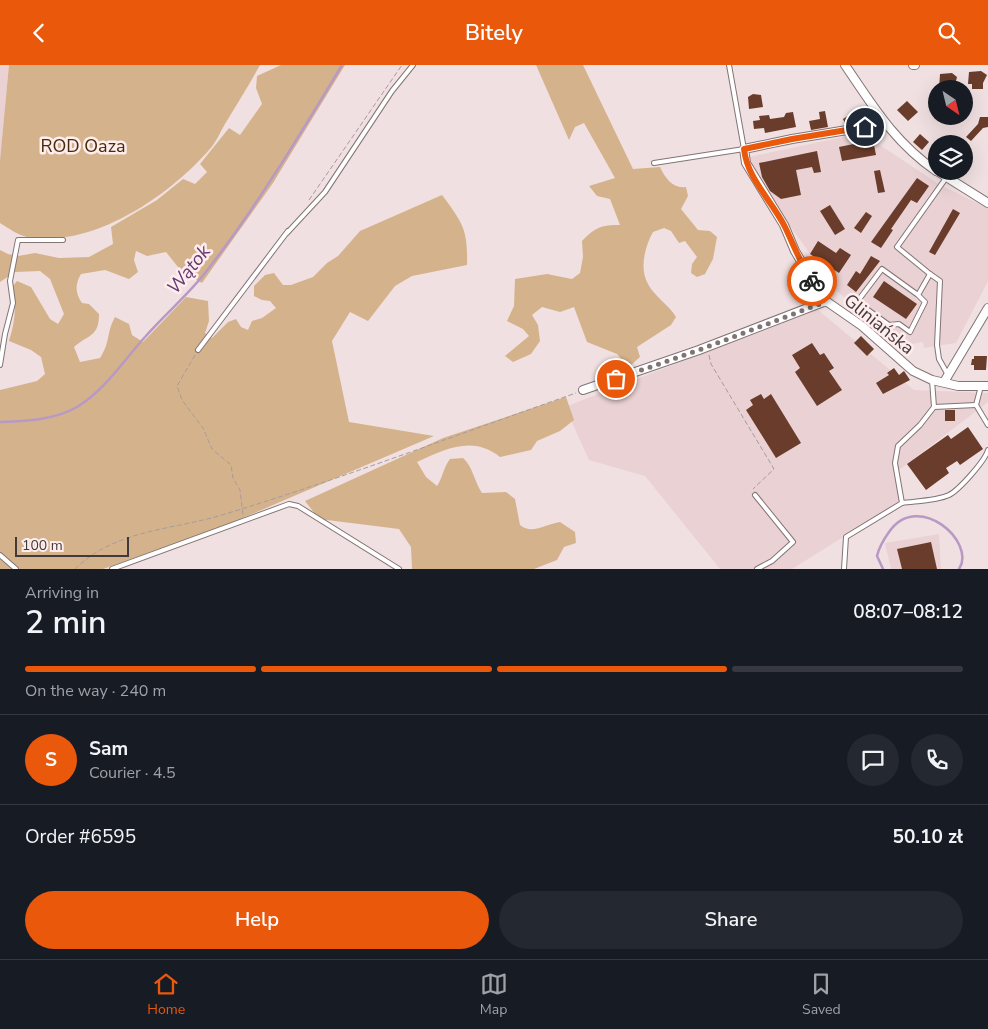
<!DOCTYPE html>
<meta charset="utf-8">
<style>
body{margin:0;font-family:"Nunito Sans",sans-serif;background:#242831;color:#f1f3f6;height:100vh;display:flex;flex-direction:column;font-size:19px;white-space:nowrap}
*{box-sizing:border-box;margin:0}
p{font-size:16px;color:#9ea1a6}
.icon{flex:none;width:28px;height:28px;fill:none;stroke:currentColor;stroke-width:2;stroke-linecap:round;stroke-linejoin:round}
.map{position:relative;height:504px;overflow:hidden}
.side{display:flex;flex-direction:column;background:#171b24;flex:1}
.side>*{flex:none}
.needle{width:32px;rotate:145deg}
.controls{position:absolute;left:928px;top:15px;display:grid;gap:10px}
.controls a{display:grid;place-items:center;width:45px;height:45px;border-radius:50%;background:#171b24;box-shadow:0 5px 20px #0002;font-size:25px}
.scale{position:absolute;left:15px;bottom:12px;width:114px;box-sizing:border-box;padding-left:5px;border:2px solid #413a3b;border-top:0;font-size:14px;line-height:18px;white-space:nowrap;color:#413a3b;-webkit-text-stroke:4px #ffedee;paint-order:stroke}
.pin{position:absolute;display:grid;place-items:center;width:42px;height:42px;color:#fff;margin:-21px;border:2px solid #fff;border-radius:50%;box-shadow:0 1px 5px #0007}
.courier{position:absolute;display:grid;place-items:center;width:50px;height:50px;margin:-25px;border:4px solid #ea580c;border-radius:50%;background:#fff;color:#222;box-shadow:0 1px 6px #0007}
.summary em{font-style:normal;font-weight:600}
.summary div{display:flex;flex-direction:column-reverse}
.summary{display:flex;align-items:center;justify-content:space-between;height:85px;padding:0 25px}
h1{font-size:32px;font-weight:600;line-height:38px}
.bar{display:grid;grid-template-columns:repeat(4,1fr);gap:8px 5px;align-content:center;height:60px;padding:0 25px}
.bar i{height:6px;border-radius:4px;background:#363941}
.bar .current{background:#ea580c}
.bar p{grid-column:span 4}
.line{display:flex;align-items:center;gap:12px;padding:0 25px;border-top:1px solid #363941}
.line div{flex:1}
.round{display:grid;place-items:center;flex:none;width:52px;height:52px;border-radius:26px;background:#242831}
.button{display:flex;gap:10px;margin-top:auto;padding:10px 25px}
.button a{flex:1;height:58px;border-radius:30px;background:#ea580c;color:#fff;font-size:20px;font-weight:600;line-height:58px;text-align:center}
.button a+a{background:#242831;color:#f1f3f6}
header{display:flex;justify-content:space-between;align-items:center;height:65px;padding:0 25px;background:#ea580c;color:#fff;font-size:22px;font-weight:600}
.menu{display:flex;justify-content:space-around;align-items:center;height:70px;border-top:1px solid #363941;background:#171b24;font-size:14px;color:#9ea1a6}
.menu a{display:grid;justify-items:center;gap:2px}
.menu .current{color:#ea580c}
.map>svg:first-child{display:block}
.built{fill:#ead1d3}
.green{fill:#d4b38c}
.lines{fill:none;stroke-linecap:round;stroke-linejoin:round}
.stream{stroke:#b799c4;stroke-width:2.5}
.building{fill:#693c2b}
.lane-casing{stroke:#837475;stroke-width:6}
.street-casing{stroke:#837475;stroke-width:10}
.path{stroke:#a79b9c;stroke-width:1;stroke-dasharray:5 2.5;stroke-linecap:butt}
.lane{stroke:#fff;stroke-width:4}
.street{stroke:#fff;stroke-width:8}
.done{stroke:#7f7475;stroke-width:5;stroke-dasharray:0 9}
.route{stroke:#ea580c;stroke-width:6}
.labels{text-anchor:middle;stroke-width:5;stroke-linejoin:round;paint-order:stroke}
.park-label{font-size:18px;fill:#442b09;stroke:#ffedee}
.street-label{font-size:18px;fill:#413a3b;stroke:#ffedee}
.water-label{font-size:19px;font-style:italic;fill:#643c74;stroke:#ffedee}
</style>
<header><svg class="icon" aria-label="back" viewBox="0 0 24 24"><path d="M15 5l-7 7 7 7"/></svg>Bitely<svg class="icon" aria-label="search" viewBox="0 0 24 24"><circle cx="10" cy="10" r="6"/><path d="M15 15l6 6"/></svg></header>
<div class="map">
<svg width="988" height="504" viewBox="0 0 988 504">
<rect width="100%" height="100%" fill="#f1e0e1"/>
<g class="built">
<path d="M0,0H9L0,95Z"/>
<path d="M862,68L940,120L988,143V216L956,278L924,283L923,277L906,280L890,268L888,270L837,226L762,122L749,92Z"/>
<path d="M817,244L914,325L988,328V337L895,408L904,434L792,504H720L645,411L589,395L565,342Z"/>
<path d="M939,469L941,504H891L885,478Z"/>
</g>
<g class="green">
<path d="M9,0H260C249,20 237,39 225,59C220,67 216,78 209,85C169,131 92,184 27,172C18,170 8,163 0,158V95Z"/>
<path d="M281,0H345L273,118L202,218L182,207L166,187L147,191L136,186L134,195L138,207L129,214L105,205L81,209C75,219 75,228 82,238L89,239L99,249C99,272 89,269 74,282L80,297L100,293C111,276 106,268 115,252L129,259L132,270L143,277L186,232L208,236L209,256L205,268L212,273L228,257L236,254L241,262L248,265L252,256L262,253L276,243L270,236L262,235L254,231V221L265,210L274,208L283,220H291L313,212L327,198L338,191L360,166L442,130C463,158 468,165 467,200L412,211L395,221L368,256L350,247L332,276L349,357L434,371L210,467L103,504H0V325L37,316L45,309L41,292L31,285L9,276C15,257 17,241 12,222L17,216L31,222L50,254L58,259L64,249L50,214L40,206L15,207L0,217V185L8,189L18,191L35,188L59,193L89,192L113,179L111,162L157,135L183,114L195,119L207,107L200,99L229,63L240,70L262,39L256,23L257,11Z"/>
<path d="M536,0H583L633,104L660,102C665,113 673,124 686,122L688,131L681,144L698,165L710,166L717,172L713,194L705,209L697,212L691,208L692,199L697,192L685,176L679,178L671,166L664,163L653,167C645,181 639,204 648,219C653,230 669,240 676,252L671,260L637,282L640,292L631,300L624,297L617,289L587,277L574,242L560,247L542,242L532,250L538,260L540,276L531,289L513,297L505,291L529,271L523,264L507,256L514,241L515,214L547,209L572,214L580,208L583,192L582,176C596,162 601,160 620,160L610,134L597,131L589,121L615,113L584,58L575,62L569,75Z"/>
<path d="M566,332L574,355L560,366L537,376L531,385L500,392C473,370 445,384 417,397L426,412L437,421C443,412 443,403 450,394L463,393C473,402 474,416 482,428L506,427L515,434L520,460C532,470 546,459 560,457L575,467L576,478L564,482L557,495L534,504H412L411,482L399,464L319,454L305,436L443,373Z"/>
</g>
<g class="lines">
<g class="stream">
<path d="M0,357C25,356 55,355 77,342C105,325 124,295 145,272C164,250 187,231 205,208C256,143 299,71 342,0"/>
<path d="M883,504L877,491C879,482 884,474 889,467C918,425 977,477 959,504"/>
</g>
</g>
<g class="building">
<path d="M981,6L987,10L983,18V24H972V19H968L969,7Z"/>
<path d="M952,8L957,12L954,24H939L940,9Z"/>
<path d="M753,29L761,30L763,42L749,44L748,32Z"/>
<path d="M907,36L918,47L908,56L897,45Z"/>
<path d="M860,44L864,50L846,60L843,54Z"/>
<path d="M825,46L828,62L811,65L809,56L820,54L819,47Z"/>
<path d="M793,47L796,62L765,68L764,63L754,64L753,56L760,55L759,51L769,50L770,54L784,52L786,48Z"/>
<path d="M980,52H988V62L983,63L971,76L966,72L978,59Z"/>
<path d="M920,69L929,77L922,85L913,77Z"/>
<path d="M873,75L876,90L842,96L839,82Z"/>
<path d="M817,86L821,107L814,108L812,102L796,105L801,130L781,134L770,126L762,112L759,98Z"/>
<path d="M880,105L885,127L878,128L874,106Z"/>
<path d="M917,113L929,121L917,138L911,135L891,164L893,165L881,183L871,177Z"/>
<path d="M830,140L845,164L835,170L820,146Z"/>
<path d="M953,144L960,148L935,190L929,187Z"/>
<path d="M866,147L872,151L861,168L854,163Z"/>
<path d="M818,176L836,188L840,183L851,190L839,208L810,189Z"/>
<path d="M871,191L880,196L856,227L847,220L856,206L860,209Z"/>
<path d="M884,216L917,239L906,254L873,232Z"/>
<path d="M861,271L874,284L867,291L854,278Z"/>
<path d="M812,278L820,290L824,288L834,303L829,306L842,325L817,341L795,307L800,303L792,290Z"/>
<path d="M974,291H987L986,305H974V300H971L972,294H974Z"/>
<path d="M894,303L899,310L904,306L910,315L883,329L876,318L889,310L887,308Z"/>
<path d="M761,329L764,334L771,329L801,378L776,393L746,345L753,340L750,335Z"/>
<rect x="945" y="345" width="10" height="11"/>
<path d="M968,362L983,384L960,400L957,396L946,403L949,408L926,425L907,399L948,370L951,374Z"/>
<path d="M931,477L937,504H902L897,484Z"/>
</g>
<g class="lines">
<defs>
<g id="lane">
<path d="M654,98L744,84L729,0"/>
<path d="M287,168L325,127L392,26L413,0"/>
<path d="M930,209L897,182L946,113"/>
<path d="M918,230L925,237L910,267L899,259L889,260L857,237L882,204L918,230L930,209L940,216L937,280L939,294L948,310"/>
<path d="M198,285L288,166"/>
<path d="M0,300L5,269L13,238L10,216L18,175H63"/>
<path d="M981,321L976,340L988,360"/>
<path d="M934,342L976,340"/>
<path d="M755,430L793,477L772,496L757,504"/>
<path d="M902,438C916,436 936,436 949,430C959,425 985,396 988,385"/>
<path d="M0,490L16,504"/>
<path d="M112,504L289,439L298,441L399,504"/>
<path d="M844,504L846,472L902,438L895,398L898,381L920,360L934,342L932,315"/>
</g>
<g id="street">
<path d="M845,0C873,41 894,77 936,106"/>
<path d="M913,0H915"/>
<path d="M937,106L988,138"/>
<path d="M825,237L795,186L784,160L746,98L744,84L792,74L884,59"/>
<path d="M944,317L988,243"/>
<path d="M583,325L699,285L826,236L862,261L913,306L932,315L958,321H988"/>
</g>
</defs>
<use href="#lane" class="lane-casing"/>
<use href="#street" class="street-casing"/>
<g class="path">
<path d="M309,135L402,0"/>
<path d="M195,290L177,321L182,335L203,363L212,384L231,400L233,413L240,425L243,450"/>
<path d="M709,290L711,299L774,404L753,424"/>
<path d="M75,504C114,465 172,465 222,450C341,414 459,369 576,328"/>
</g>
<use href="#lane" class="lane"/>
<use href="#street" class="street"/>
</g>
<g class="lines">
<path class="done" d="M616,314L699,285L825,237L812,216"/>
<path class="route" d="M812,216C800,198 793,178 784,160C771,135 747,113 744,84L792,74L865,62"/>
</g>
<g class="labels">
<g class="park-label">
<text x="83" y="87">ROD Oaza</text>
</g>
<g class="street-label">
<text transform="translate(879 259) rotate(39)" y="6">Gliniańska</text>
</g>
<g class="water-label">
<text transform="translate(188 204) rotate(-51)" y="7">Wątok</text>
</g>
</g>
</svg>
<div class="controls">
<a><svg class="needle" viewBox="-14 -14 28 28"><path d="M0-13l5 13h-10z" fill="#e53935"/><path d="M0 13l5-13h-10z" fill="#9ea1a6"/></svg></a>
<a><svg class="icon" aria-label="layers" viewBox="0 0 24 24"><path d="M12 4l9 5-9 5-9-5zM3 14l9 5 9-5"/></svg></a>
</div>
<div class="scale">100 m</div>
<div class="pin" style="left:616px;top:314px;background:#ea580c"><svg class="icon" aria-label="bag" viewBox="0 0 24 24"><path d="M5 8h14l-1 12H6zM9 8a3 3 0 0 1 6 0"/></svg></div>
<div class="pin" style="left:865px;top:62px;background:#1f2937"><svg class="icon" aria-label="home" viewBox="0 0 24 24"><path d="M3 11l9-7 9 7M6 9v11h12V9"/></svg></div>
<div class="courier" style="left:812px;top:216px"><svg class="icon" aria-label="bike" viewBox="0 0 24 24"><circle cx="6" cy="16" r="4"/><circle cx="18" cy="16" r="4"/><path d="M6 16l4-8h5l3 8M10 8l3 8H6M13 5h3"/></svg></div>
</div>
<section class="side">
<div class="summary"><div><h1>2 min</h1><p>Arriving in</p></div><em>08:07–08:12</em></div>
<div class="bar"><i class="current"></i><i class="current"></i><i class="current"></i><i></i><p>On the way · 240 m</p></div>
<div class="line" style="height:90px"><b class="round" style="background:#ea580c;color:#fff">S</b><div><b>Sam</b><p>Courier · 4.5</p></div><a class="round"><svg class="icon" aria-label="chat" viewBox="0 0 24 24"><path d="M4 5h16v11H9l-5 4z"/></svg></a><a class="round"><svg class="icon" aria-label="phone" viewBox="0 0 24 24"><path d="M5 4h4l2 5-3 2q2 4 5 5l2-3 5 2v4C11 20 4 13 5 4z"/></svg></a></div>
<div class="line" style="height:65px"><div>Order #6595</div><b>50.10 zł</b></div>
<div class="button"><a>Help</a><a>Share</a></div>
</section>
<nav class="menu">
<a class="current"><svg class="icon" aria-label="home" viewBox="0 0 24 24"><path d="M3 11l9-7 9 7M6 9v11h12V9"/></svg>Home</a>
<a><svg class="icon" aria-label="map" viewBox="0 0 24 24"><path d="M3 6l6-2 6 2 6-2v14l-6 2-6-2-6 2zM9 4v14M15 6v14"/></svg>Map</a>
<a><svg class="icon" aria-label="saved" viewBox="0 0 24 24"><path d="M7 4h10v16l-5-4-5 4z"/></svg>Saved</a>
</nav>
